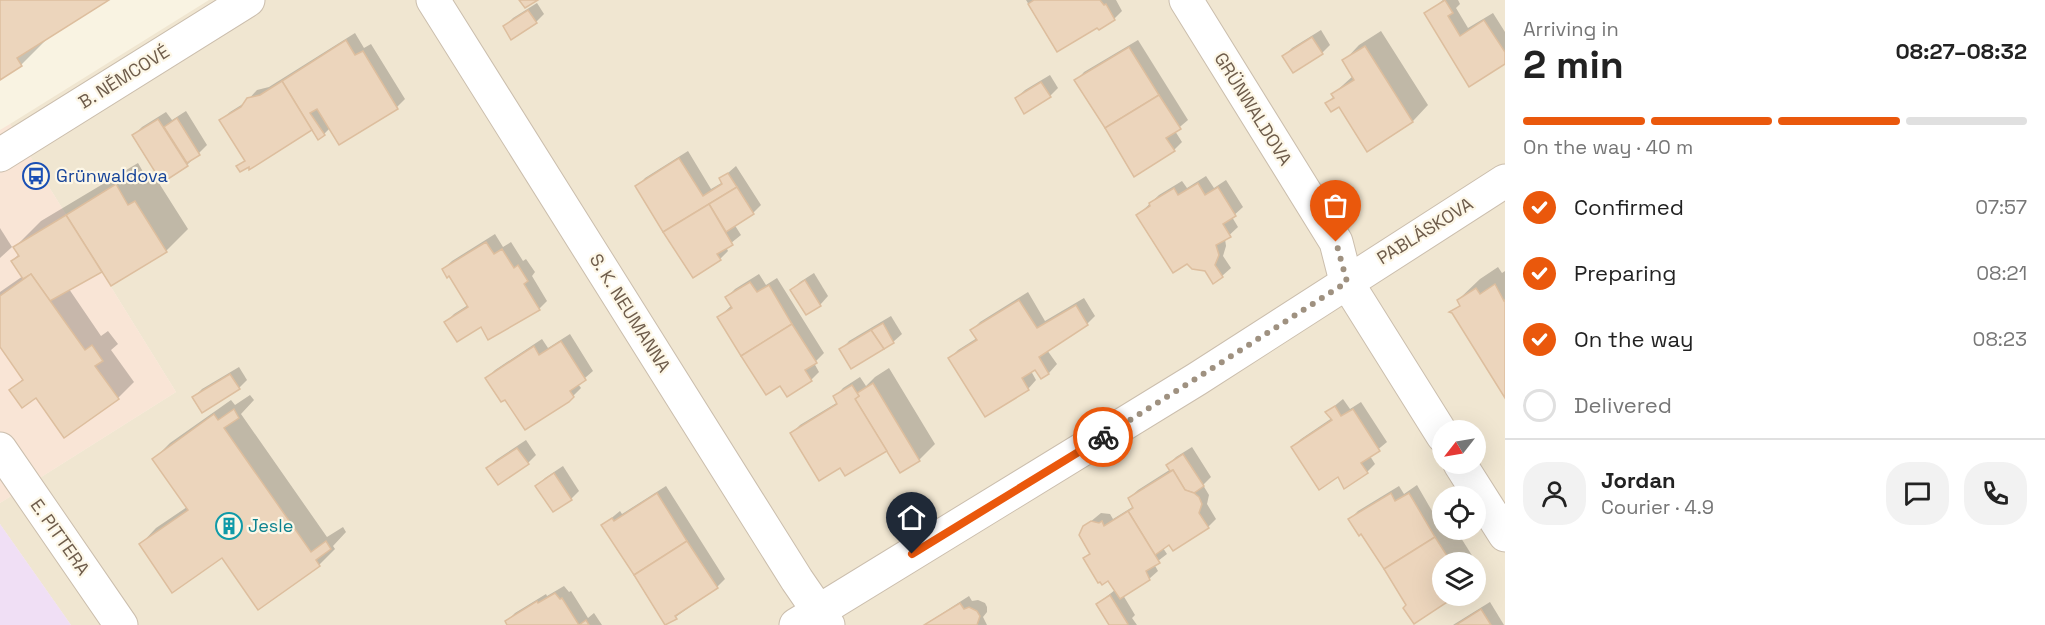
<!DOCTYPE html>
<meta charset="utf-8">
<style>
body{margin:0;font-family:"Space Grotesk",sans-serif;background:#f2f2f2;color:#222;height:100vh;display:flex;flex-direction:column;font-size:22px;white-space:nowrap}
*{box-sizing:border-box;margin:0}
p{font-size:20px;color:#767676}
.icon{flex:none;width:33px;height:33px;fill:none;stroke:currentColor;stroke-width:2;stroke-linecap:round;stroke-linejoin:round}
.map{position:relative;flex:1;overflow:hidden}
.side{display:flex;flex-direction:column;background:#fff;width:540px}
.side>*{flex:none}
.needle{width:39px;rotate:239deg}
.tools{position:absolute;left:1432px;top:420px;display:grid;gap:12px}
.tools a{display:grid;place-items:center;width:54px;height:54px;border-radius:50%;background:#fff;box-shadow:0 6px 24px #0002;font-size:30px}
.pin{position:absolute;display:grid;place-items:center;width:51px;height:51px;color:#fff;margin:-62px -26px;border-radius:50% 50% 50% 0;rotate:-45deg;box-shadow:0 0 6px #0007}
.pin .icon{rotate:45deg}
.courier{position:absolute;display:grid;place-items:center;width:60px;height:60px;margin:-30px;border:4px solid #ea580c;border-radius:50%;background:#fff;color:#222;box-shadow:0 2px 8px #0007}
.headline em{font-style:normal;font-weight:600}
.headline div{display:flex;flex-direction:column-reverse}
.headline{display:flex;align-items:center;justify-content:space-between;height:102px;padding:0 18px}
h1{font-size:39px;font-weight:600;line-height:45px}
.bar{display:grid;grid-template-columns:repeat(4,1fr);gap:9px 6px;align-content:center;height:72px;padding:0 18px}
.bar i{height:8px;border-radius:4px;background:#e0e0e0}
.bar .active{background:#ea580c}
.bar p{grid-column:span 4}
.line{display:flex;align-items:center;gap:15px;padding:0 18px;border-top:2px solid #e0e0e0}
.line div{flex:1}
.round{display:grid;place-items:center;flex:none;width:63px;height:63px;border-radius:24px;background:#f2f2f2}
ol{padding:0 18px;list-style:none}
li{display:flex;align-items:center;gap:18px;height:66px}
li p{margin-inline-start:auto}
li .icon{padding:6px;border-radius:50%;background:#ea580c;color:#fff;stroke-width:4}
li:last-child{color:#767676}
li i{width:33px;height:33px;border:3px solid #e0e0e0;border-radius:50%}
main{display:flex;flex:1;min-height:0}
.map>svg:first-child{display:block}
.residential{fill:#f0e6d1;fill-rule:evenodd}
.commercial{fill:#f9e5d6}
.education{fill:#f0dff5}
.shadow{fill:#0003}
.building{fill:#ecd5bc;stroke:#ddbe9e;stroke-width:1.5}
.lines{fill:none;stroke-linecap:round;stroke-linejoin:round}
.minor-casing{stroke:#cbbead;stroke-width:35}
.minor{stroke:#fff;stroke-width:33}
.done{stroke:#9f9180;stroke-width:6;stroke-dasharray:0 10.8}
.route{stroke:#ea580c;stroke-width:8}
.labels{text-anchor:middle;stroke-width:4.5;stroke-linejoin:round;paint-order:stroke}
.street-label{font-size:18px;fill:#6e5c4b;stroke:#fdf7e7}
.transit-label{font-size:18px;fill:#164399;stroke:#fdf7e7;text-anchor:start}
.culture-label{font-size:18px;fill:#0d838f;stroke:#fdf7e7;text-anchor:start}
</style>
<main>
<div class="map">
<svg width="1505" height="625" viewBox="0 0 1505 625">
<rect width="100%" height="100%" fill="#f9f3e2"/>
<path class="residential" d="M209,0H1505V625H71L0,524V503L176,392L10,124ZM1443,430H1476V464H1443ZM1443,496H1476V530H1443ZM1443,562H1476V596H1443Z"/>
<path class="commercial" d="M10,124L176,392L0,503V130Z"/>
<path class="education" d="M0,524L71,625H0Z"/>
<g class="shadow">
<path d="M0,0H106L46,38L47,39L21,65L0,78Z"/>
<path d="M1026,0H1116L1122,11L1114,19L1098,26L1057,50Z"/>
<path d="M1443,0H1458L1460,4L1456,8L1468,28L1493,13L1505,32V63L1469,85L1426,14Z"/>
<path d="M537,3L544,14L536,22L505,26L513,18Z"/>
<path d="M1321,30L1330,45L1322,53L1284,56L1292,48Z"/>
<path d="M1381,31L1428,105L1413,121L1367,150L1339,105L1327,104L1334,96L1333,94L1353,76L1344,61L1359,45Z"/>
<path d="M355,33L364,48L371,44L405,99L397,107L340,143L330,128L324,134L313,128L250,165L238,166L246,159L221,120L230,112L246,102L257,90L269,87Z"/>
<path d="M1138,40L1188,120L1175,131L1182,142L1174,150L1076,81L1084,72Z"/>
<path d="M1050,75L1058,88L1050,96L1016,98L1025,90Z"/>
<path d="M186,111L207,145L187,165L134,135L142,127L166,112L172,120Z"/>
<path d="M688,151L711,189L723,182L721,179L736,166L761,205L753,213L734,224L741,235L726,247L728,251L720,259L637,187L645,178Z"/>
<path d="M138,163L150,184L157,180L188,229L166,251L102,270L69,289L101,336L108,331L118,344L111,350L134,382L118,398L36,396L11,390L24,378L0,344V292L23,276L12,261L19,254L15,247L41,221Z"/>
<path d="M1206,176L1214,188L1226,180L1243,207L1232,217L1238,227L1225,239L1226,246L1223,256L1231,268L1222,276L1206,270L1138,215L1159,195L1182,181L1187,188Z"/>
<path d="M0,228L12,247L0,258Z"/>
<path d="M495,234L503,247L511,242L523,261L526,259L535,272L532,276L547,301L539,309L489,338L481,325L446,322L454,314L468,305L449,274L443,269L452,261Z"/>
<path d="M1498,267L1502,273L1505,271V396L1453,312L1461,304L1458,300L1480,279Z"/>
<path d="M814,273L828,296L820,305L806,313L792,290L800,282Z"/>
<path d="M759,274L766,285L777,278L824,353L814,363L819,372L811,380L781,384L719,317L732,305L727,297L735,289Z"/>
<path d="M1028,292L1045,321L1084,298L1095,316L1087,324L1047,350L1057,364L1049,373L1042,377L1035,368L1031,371L1036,380L1028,389L985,415L950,358L958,350L977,338L972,330L980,322Z"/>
<path d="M891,316L902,334L893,342L852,367L841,350L849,341Z"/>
<path d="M570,334L593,371L578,384L581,388L568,401L505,398L487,378L495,370L542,339L548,348Z"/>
<path d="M239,367L247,380L239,388L194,397L202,389Z"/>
<path d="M889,368L935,444L919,460L887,448L840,466L792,433L800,425L838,402L835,397L843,388L860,377L866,386L875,377Z"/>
<path d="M250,395L254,400L241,414L327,537L343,527L346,532L333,546L335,549L319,565L259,608L223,556L141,544L156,528L187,507L154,459L170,443L231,400L235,405Z"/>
<path d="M1343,399L1350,409L1361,402L1387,442L1370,456L1375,464L1367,472L1338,475L1293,447L1301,439L1332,418L1327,412Z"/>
<path d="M526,440L536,455L528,463L488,468L496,460Z"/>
<path d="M1192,447L1211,477L1203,485L1209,495L1207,504L1216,519L1208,527L1163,548L1167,554L1154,564L1158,571L1149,579L1123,595L1135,615L1132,618L1137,625H1111L1097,604L1115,590L1108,579L1084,558L1091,552L1084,527L1101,513L1110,514L1113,519L1134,506L1129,498L1138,490L1171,469L1168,465L1176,457Z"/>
<path d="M563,466L579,491L571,499L537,486L545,478Z"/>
<path d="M1417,485L1443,530H1456L1478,565L1476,567V562H1443V596H1455L1414,622L1408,605L1362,532L1350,519L1358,511L1399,486L1404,494Z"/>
<path d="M666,486L725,579L717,587L666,624L603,525L620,511L622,514Z"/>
<path d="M564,586L569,592L571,591L588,618L594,613L602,625H509L507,621L515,613L546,594L547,596Z"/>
<path d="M969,596L972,601L978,600L985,603L987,607V612L983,617L987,625H924Z"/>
<path d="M1490,602L1504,625H1453Z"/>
</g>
<g class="building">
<path d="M0,0H109L17,58L22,66L0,80Z"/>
<path d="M519,0H538L525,8Z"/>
<path d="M1034,0H1100L1104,5L1106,4L1115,20L1099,30L1097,28L1057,52L1028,4Z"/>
<path d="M1445,0L1453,13L1448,16L1460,36L1484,20L1505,52V64L1469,87L1424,13Z"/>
<path d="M528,10L537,23L511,40L503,26Z"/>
<path d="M1312,37L1323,54L1293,73L1282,56Z"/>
<path d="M346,40L355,55L363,51L398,109L339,145L317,109L310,113L325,135L318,140L282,81Z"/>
<path d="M1365,46L1413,122L1367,152L1339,107L1331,112L1325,103L1334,98L1331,94L1354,80L1342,60Z"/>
<path d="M1129,47L1159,95L1105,128L1074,80Z"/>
<path d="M282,81L312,130L249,170V167L240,172L236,166L245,161L219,120L241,107L247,98L260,95Z"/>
<path d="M1041,82L1051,97L1024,114L1015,98Z"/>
<path d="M1159,95L1181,129L1166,138L1175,151L1134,177L1105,128Z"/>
<path d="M177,118L200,155L187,163L164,127Z"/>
<path d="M158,119L188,166L162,183L132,135Z"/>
<path d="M679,158L703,196L722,184L719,178L728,173L737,187L663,232L635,186Z"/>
<path d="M1198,183L1205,195L1218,187L1236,216L1223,224L1231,237L1216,245L1219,255L1215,265L1223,277L1213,284L1205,271L1192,269L1187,264L1173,273L1136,215L1150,206L1149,203L1174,188L1178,195Z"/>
<path d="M116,184L128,205L135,201L167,252L111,286L66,215Z"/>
<path d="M737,187L754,214L726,232L709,204Z"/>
<path d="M709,204L733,245L717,254L721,260L693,278L663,232Z"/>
<path d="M66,215L102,272L50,301L31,274L23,279L11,261L19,256L13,247Z"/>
<path d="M486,242L494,254L502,249L514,268L518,265L528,281L524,284L540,310L488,340L481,327L457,342L444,322L468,307L449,276L447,278L442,269Z"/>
<path d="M31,274L85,350L92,345L103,361L95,366L119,399L64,438L36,398L22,408L9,390L23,380L0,347V296Z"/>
<path d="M805,280L821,306L806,315L790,290Z"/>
<path d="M750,282L757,292L769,285L792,324L741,356L717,317L732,308L725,297Z"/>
<path d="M1495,284L1504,301L1505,300V398L1452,313L1449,312L1460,306L1457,300L1476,288L1480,294Z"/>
<path d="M1019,300L1037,328L1076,305L1088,325L1039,357L1049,374L1041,379L1035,370L1022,378L1029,390L985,417L948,358L977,340L970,330Z"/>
<path d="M883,323L894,343L884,349L871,330Z"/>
<path d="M792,324L817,363L805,370L812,381L787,397L780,386L766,395L741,356Z"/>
<path d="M871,330L884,349L851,369L839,349Z"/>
<path d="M561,341L586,380L570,391L574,397L569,402L525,430L505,400L501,402L485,378L534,346L539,355Z"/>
<path d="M230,374L240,389L202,413L192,397Z"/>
<path d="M873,383L920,461L900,473L855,399L859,396L857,393Z"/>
<path d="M852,385L859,396L855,399L887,451L845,476L840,468L819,481L790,433L837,404L833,396Z"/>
<path d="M1335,406L1341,416L1353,409L1380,451L1361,463L1368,473L1344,489L1338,477L1319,490L1291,447L1332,420L1325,412Z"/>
<path d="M234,409L239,418L224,428L311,552L326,541L331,549L316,560L320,566L258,610L222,558L172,593L139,544L188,510L152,459L214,414L218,420Z"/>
<path d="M517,448L529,464L498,485L486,468Z"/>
<path d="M1183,454L1204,486L1194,493L1185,490L1173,470L1170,471L1166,465Z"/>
<path d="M1173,470L1185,490L1194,493L1199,497L1202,504L1199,513L1209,528L1173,551L1169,545L1155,555L1128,511L1133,508L1128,498Z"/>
<path d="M554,473L572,500L553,512L535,486Z"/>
<path d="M657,493L687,541L634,575L601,525L612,518L614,521Z"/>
<path d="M1391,493L1395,501L1409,493L1435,537L1384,569L1361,534L1359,536L1348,519Z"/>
<path d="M1128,511L1160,563L1146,571L1150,580L1120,599L1108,581L1102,585L1100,582L1098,583L1083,558L1090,554L1079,535L1083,526L1091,521L1099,523L1102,521L1104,526Z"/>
<path d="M1435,537L1451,562H1443V596H1454L1455,597L1414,624L1403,608L1406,605L1384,569Z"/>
<path d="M687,541L718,588L675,616L677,619L665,625L634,575Z"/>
<path d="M555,593L560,599L562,598L579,625L586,620L589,625H507L505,621L537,601L538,603Z"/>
<path d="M1110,595L1128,624L1127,625H1109L1096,604Z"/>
<path d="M960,603L964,609L969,607L977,611L980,616L977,625H924Z"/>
<path d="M1481,609L1491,625H1456Z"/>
</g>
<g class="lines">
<defs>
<g id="minor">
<path d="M433,0L797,580L828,625"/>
<path d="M1186,0L1336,242L1346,281L1443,436"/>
<path d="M0,155L248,0"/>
<path d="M0,449L121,625"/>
<path d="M1460,464L1505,535"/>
<path d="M796,625L1197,379L1505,181"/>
</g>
</defs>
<use href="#minor" class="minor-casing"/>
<use href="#minor" class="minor"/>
</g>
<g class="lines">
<path class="done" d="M1103,437L1197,378L1347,282L1336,242"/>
<path class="route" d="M912,554L1103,437"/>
</g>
<defs>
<symbol id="bus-ring" viewBox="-11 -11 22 22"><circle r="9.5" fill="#fdf7e7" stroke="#1a4fb4" stroke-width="1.5"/><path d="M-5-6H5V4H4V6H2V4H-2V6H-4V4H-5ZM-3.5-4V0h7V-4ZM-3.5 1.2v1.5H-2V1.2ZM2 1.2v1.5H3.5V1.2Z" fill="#1a4fb4"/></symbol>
<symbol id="building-ring" viewBox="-11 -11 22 22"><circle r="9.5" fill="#fdf7e7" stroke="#0f9aa8" stroke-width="1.5"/><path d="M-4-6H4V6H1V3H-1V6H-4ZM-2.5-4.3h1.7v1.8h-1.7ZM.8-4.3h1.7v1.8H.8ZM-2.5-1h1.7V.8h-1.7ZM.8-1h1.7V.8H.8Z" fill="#0f9aa8"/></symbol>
</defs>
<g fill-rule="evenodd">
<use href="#bus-ring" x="21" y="161" width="30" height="30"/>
<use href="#building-ring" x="214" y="511" width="30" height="30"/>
</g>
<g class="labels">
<g class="street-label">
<text transform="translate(124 77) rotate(-32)" y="6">B. NĚMCOVÉ</text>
<text transform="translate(1253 109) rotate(58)" y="6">GRÜNWALDOVA</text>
<text transform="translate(1425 231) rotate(-32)" y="6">PABLÁSKOVA</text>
<text transform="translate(630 313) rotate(58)" y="6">S. K. NEUMANNA</text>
<text transform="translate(60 537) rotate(55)" y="6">E. PITTERA</text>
</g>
<g class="transit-label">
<text x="56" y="182">Grünwaldova</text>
</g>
<g class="culture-label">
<text x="248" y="532">Jesle</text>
</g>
</g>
</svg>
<div class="tools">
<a><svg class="needle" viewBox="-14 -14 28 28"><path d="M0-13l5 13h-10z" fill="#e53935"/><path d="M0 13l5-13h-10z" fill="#767676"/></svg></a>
<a><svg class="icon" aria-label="locate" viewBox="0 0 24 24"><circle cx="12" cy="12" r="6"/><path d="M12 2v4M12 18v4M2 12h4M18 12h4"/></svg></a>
<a><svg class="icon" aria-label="layers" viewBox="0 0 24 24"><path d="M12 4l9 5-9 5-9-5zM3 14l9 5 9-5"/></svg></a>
</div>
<div class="pin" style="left:1336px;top:242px;background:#ea580c"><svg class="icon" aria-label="bag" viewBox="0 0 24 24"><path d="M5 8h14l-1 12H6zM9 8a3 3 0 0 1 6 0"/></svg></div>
<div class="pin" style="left:912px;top:554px;background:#1f2937"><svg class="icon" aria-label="home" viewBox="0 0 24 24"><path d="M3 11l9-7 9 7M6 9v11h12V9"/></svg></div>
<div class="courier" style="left:1103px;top:437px"><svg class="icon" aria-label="bike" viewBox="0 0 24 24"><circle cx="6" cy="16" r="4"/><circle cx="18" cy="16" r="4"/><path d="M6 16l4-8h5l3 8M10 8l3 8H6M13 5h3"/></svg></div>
</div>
<section class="side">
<div class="headline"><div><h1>2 min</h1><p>Arriving in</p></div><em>08:27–08:32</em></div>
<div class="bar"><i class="active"></i><i class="active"></i><i class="active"></i><i></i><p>On the way · 40 m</p></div>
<ol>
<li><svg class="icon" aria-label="check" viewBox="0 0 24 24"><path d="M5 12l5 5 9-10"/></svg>Confirmed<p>07:57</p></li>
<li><svg class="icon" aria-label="check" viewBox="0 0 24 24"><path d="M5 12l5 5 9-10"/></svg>Preparing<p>08:21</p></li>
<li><svg class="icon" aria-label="check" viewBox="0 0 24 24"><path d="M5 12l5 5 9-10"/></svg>On the way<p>08:23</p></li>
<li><i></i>Delivered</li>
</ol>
<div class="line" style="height:108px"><a class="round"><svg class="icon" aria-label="person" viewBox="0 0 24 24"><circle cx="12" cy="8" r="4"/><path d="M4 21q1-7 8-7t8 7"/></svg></a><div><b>Jordan</b><p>Courier · 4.9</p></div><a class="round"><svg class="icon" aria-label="chat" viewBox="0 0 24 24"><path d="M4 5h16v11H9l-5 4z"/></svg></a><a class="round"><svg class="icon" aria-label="phone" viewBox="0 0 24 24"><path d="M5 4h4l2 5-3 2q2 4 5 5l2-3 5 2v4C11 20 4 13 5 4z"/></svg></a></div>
</section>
</main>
